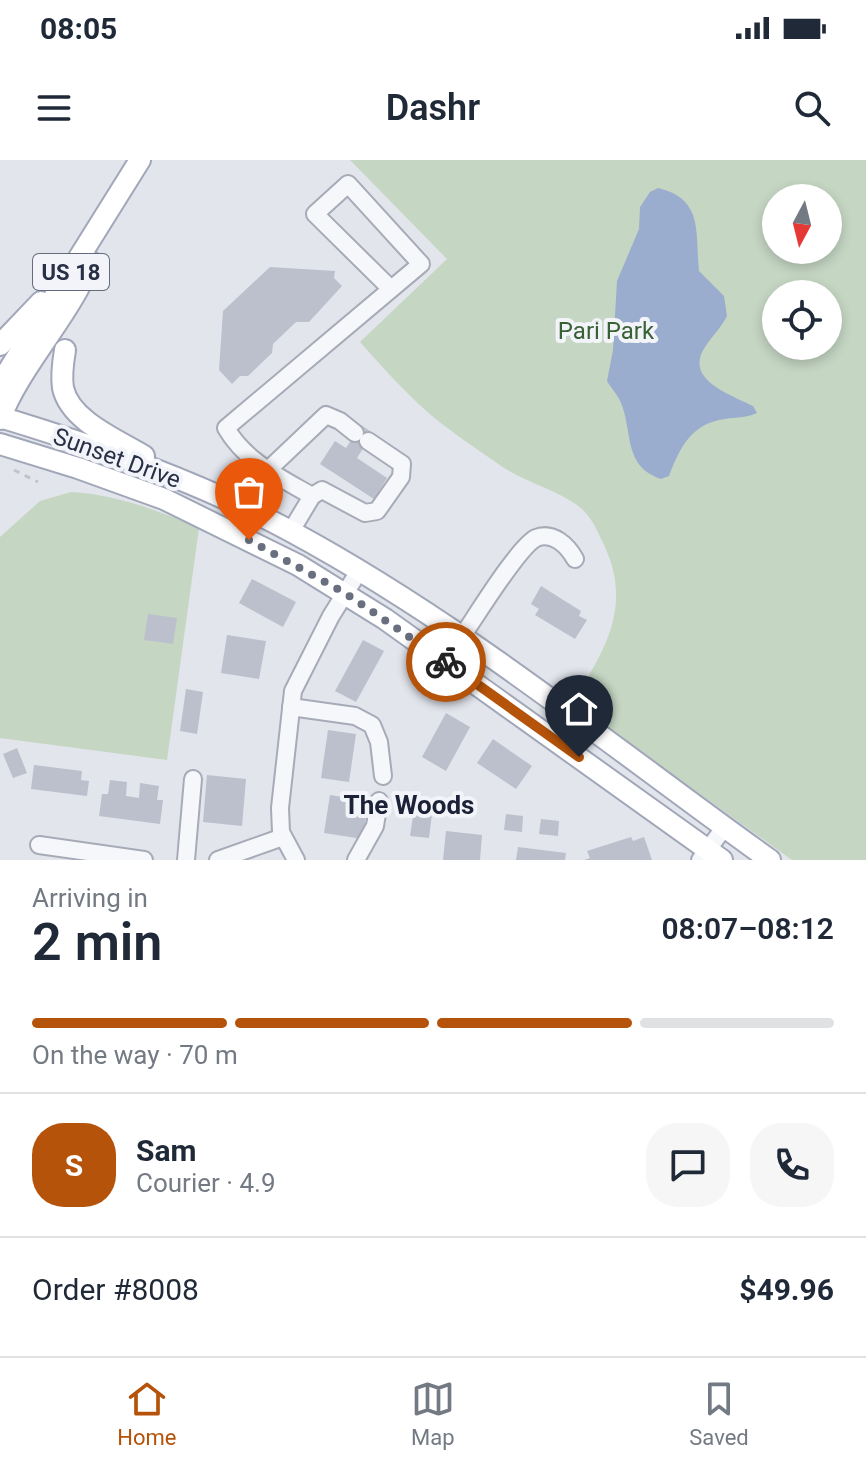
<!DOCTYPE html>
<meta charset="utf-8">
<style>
body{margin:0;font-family:Roboto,sans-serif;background:#f6f6f7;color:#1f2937;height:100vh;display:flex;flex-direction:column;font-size:30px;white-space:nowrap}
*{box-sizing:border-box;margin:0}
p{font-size:26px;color:#747a83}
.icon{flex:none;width:44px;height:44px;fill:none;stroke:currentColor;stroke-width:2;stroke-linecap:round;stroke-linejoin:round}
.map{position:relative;height:700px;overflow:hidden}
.sheet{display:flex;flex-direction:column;background:#fff;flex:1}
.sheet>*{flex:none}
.needle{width:52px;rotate:187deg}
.buttons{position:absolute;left:762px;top:24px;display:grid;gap:16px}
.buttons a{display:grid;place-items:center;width:80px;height:80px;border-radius:50%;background:#fff;box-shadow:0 4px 12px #0003;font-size:40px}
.pin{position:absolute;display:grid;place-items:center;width:68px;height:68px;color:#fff;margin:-82px -34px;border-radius:50% 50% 50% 0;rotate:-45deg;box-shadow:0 0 8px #0007}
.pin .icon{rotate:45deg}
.courier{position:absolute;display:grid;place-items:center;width:80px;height:80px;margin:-40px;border:6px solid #b45309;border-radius:50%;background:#fff;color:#222;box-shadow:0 2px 10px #0007}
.head em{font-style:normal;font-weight:600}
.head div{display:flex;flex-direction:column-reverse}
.head{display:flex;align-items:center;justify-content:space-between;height:136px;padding:0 32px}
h1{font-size:52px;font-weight:600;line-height:60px}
.bar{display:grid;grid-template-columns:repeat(4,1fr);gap:12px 8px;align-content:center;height:96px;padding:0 32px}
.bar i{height:10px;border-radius:6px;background:#e0e1e3}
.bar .active{background:#b45309}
.bar p{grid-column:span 4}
.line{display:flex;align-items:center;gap:20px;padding:0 32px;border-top:2px solid #e0e1e3}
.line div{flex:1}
.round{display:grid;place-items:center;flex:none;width:84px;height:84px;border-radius:32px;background:#f6f6f7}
.status{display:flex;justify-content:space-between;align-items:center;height:56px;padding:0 40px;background:#fff;direction:ltr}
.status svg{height:22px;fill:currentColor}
header{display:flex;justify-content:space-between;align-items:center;height:104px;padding:0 32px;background:#fff;font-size:36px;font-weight:600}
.tabs{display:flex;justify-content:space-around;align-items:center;height:112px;border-top:2px solid #e0e1e3;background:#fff;font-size:22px;color:#747a83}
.tabs a{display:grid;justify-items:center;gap:4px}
.tabs .active{color:#b45309}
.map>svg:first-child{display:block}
.green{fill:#c5d6c3;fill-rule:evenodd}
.water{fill:#9badce}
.building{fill:#bcc0cc}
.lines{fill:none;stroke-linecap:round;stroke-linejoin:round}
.minor-casing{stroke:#a7abb7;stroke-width:20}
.major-casing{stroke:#a1a7b9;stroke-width:24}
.path{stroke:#c1c3cb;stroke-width:3;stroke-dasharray:6 6;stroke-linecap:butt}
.minor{stroke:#f6f7fa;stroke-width:16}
.major{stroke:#fff;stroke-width:20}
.done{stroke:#6a6f80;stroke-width:8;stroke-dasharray:0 14.4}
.route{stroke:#b45309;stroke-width:10}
.labels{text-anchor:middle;stroke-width:8;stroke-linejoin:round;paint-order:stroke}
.shield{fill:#f2f4f9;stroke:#656b7c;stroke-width:2}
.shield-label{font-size:22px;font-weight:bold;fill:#293046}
.park-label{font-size:24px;fill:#386235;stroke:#f2f4f9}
.street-label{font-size:24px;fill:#293046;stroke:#f2f4f9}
.neighbourhood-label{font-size:26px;font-weight:bold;fill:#1b2136;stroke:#f2f4f9}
</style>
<div class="status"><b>08:05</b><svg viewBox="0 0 49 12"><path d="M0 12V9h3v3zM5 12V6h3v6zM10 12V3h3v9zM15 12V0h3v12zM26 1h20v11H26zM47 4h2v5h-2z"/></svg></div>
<header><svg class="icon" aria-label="menu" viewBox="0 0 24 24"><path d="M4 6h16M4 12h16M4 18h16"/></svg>Dashr<svg class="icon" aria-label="search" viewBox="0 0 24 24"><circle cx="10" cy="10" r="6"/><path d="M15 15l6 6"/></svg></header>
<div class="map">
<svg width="866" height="700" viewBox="0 0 866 700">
<rect width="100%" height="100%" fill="#e2e5ec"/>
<g class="green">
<path d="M350,0H866V700H792L572,542C605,491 633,446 604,385C597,370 591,355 577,345C554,329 525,322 501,306C480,291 457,276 437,260C409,237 384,209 360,182L447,99ZM776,38H828V90H776ZM776,134H828V186H776Z"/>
<path d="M71,332C114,334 160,351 199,368L167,600L0,578V377L40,341Z"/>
</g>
<path class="water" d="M658,28C704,39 695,72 699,111L724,136L727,156C721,168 712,176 705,187C683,220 732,235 753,246L757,253C747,258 736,257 725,259C692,263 680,287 669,316L661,319C623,306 633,272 621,243C618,235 611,228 607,221L613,190L617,121L639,69L640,47L650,32Z"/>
<g class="building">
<path d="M270,107L335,111L334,118L342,126L309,162H296L273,184L272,193L248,216H240L232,224L219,210L223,151Z"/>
<path d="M361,265L373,273L357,298L387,318L374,339L320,304L335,281L346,288Z"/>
<path d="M252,419L296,442L283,467L239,443Z"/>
<path d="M541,426L581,451L579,456L587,460L575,479L535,455L539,449L531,444Z"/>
<path d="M148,454L177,458L173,484L144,480Z"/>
<path d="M227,475L266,481L259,519L221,513Z"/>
<path d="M363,480L384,491L356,542L335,531Z"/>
<path d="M186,529L203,532L197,574L180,571Z"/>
<path d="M446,553L470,567L446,611L422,597Z"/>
<path d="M328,570L356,574L349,622L321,618Z"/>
<path d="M493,579L532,606L516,629L477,603Z"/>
<path d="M17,588L27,613L13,618L3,594Z"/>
<path d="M34,605L82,611L81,620L89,621L87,636L31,629Z"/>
<path d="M207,615L246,619L242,666L203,662Z"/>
<path d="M110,620L127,622L126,636L139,638L140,623L159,626L157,640H163L160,664L99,656L102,634H108Z"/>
<path d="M330,635L368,641L363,679L324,673Z"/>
<path d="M415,643L433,646L429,678L410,676Z"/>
<path d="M506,654L523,656L522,672L504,670Z"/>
<path d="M541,659L559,661L558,676L539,674Z"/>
<path d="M446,671L482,675L480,700H443Z"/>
<path d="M631,677L633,681L644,677L652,700H584L590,698L587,691Z"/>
<path d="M518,687L566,693L565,700H516Z"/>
</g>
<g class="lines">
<defs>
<g id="minor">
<path d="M268,310L326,255L340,261L355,273"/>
<path d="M312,336L322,330L365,353L377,351L401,317L402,304L368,281"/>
<path d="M291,371L312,336C279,317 245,301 226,268L421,104L348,24L315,54L391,129"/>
<path d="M461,478C475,458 518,387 536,378C553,371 568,386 575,399"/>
<path d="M291,547L355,556L372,565L379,582L383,616"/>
<path d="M39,685L144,700"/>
<path d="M186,700L193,619"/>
<path d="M218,700L283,677"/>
<path d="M296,700L281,672L280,648L293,531L331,456L359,411"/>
<path d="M356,700L375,666L379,641"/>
<path d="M700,700L724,668"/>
</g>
<g id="major">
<path d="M0,185L41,142"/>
<path d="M65,190C63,202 61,216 63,228C70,261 118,280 144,296"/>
<path d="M0,224L140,0"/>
<path d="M0,257C99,287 200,322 292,372C459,462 615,589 770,700"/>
<path d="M0,259C20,206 69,157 91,102"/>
<path d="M0,284L78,308L164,339L298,405L385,459L722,700"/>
</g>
</defs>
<use href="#minor" class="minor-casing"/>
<use href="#major" class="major-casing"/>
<path class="path" d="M14,310L38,322"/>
<use href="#minor" class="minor"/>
<use href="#major" class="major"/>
</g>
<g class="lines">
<path class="done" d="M249,380L345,433L446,502"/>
<path class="route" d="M446,502L579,597"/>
</g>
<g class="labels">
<rect class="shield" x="33" y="94" width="76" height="36" rx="6"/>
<g class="shield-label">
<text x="71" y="120">US 18</text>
</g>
<g class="park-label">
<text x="606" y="179">Pari Park</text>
</g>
<g class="street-label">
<text transform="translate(117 298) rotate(20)" y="8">Sunset Drive</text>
</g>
<g class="neighbourhood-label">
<text x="409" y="654">The Woods</text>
</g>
</g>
</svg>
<div class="buttons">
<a><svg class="needle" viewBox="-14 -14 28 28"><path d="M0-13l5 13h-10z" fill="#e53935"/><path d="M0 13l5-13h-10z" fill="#747a83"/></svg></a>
<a><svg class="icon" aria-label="locate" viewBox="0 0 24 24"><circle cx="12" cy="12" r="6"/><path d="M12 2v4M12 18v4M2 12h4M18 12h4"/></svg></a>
</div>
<div class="pin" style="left:249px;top:380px;background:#ea580c"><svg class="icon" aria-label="bag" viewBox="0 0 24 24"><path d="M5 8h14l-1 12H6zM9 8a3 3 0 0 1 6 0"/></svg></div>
<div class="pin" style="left:579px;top:597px;background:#1f2937"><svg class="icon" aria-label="home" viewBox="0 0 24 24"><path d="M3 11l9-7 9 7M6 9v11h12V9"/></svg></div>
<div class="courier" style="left:446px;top:502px"><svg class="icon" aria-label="bike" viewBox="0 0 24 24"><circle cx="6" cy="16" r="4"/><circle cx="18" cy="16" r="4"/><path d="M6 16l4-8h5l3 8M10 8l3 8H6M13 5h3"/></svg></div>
</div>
<section class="sheet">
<div class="head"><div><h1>2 min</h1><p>Arriving in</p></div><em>08:07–08:12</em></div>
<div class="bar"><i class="active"></i><i class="active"></i><i class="active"></i><i></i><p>On the way · 70 m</p></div>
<div class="line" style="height:144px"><b class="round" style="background:#b45309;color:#fff">S</b><div><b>Sam</b><p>Courier · 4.9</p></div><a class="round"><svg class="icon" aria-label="chat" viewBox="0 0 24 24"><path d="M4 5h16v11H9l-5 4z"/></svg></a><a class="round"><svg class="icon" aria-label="phone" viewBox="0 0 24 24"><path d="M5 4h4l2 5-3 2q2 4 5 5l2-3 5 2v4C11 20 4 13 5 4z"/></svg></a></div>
<div class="line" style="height:104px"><div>Order #8008</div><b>$49.96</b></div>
</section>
<nav class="tabs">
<a class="active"><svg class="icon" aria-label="home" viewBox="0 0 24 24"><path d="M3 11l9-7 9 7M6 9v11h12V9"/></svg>Home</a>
<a><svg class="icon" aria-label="map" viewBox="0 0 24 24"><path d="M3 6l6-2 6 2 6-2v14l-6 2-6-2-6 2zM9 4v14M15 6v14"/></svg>Map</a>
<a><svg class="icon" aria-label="saved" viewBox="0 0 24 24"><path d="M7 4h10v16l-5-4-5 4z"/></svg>Saved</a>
</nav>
